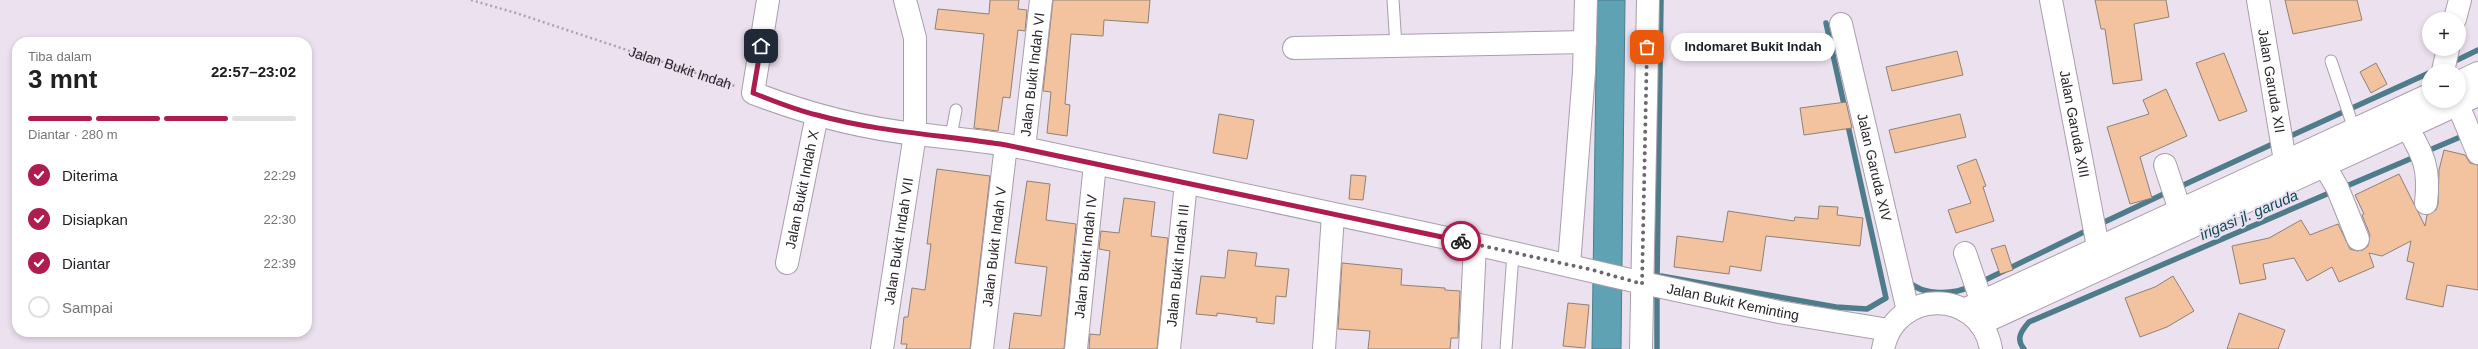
<!DOCTYPE html>
<html lang="id">
<meta charset="utf-8">
<style>
body{margin:0;font-family:Arial,sans-serif;background:#f6f6f6;color:#202124;height:100vh;display:flex;flex-direction:column;font-size:15px;white-space:nowrap}
*{box-sizing:border-box;margin:0}
p{font-size:13px;color:#757577}
.icon{flex:none;width:22px;height:22px;fill:none;stroke:currentColor;stroke-width:2;stroke-linecap:round;stroke-linejoin:round}
.map{position:relative;flex:1;overflow:hidden}
.details{position:absolute;left:12px;top:37px;width:300px;height:300px;display:flex;flex-direction:column;background:#fff;border-radius:16px;box-shadow:0 2px 6px #0003}
.details>*{flex:none}
.fabs{position:absolute;left:2422px;top:12px;display:grid;gap:8px}
.fabs a{display:grid;place-items:center;width:44px;height:44px;border-radius:50%;background:#fff;box-shadow:0 2px 6px #0003;font-size:20px}
.pin{position:absolute;display:grid;place-items:center;width:34px;height:34px;color:#fff;margin:-17px;border-radius:8px;box-shadow:0 2px 6px #0006}
.courier{position:absolute;display:grid;place-items:center;width:40px;height:40px;margin:-20px;border:3px solid #ae1d50;border-radius:50%;background:#fff;color:#222;box-shadow:0 1px 5px #0007}
.bubble{position:absolute;height:28px;border-radius:14px;background:#fff;box-shadow:0 2px 6px #0003;font-size:13px;font-weight:700;line-height:28px;text-align:center}
.summary em{font-style:normal;font-weight:700}
.summary div{display:flex;flex-direction:column-reverse}
.summary{display:flex;align-items:center;justify-content:space-between;height:68px;padding:0 16px}
h1{font-size:26px;font-weight:700;line-height:30px}
.bar{display:grid;grid-template-columns:repeat(4,1fr);gap:6px 4px;align-content:center;height:48px;padding:0 16px}
.bar i{height:5px;border-radius:3px;background:#e0e0e0}
.bar .on{background:#ae1d50}
.bar p{grid-column:span 4}
ol{padding:0 16px;list-style:none}
li{display:flex;align-items:center;gap:12px;height:44px}
li p{margin-inline-start:auto}
li .icon{padding:4px;border-radius:50%;background:#ae1d50;color:#fff;stroke-width:4}
li:last-child{color:#757577}
li i{width:22px;height:22px;border:2px solid #e0e0e0;border-radius:50%}
.map>svg:first-child{display:block}
.water{fill:#5fa2b3;stroke:#4f7c8a}
.lines{fill:none;stroke-linecap:round;stroke-linejoin:round}
.stream{stroke:#4f7c8a;stroke-width:5.5}
.building{fill:#f2c39e;stroke:#8f8177}
.lane-casing{stroke:#a99eac;stroke-width:13}
.street-casing{stroke:#a99eac;stroke-width:24}
.secondary-casing{stroke:#a99eac;stroke-width:24}
.path{stroke:#aca3af;stroke-width:2.5;stroke-dasharray:2 3;stroke-linecap:butt}
.lane{stroke:#fff;stroke-width:11}
.street{stroke:#fff;stroke-width:22}
.secondary{stroke:#fff;stroke-width:22}
.done{stroke:#6d666f;stroke-width:4;stroke-dasharray:0 7.2}
.route{stroke:#ae1d50;stroke-width:5}
.labels{text-anchor:middle;stroke-width:4;stroke-linejoin:round;paint-order:stroke}
.street-label{font-size:14px;fill:#29242a;stroke:#ece1ef}
.water-label{font-size:15px;font-style:italic;fill:#0d4a56;stroke:#ece1ef}
</style>
<div class="map">
<svg width="2478" height="349" viewBox="0 0 2478 349">
<rect width="100%" height="100%" fill="#ece1ef"/>
<path class="water" d="M1597,0H1625L1621,349H1592Z"/>
<g class="lines">
<g class="stream">
<path d="M1826,23L1845,109"/>
<path d="M2451,63L2478,50"/>
<path d="M2286,138L2429,73"/>
<path d="M2425,152L2465,135"/>
<path d="M2177,188L2277,142"/>
<path d="M2342,188L2417,156"/>
<path d="M2098,225L2170,191"/>
<path d="M1661,276L1836,307L1867,309L1886,298L1847,121"/>
<path d="M1908,281C1922,296 1954,295 1971,286"/>
<path d="M1657,282L1661,0"/>
<path d="M1979,283L2090,229"/>
<path d="M1657,349V290"/>
<path d="M2024,349C2015,339 2022,330 2029,322L2334,191"/>
</g>
</g>
<g class="building">
<path d="M990,0H1019L1018,9L1027,10L1025,31L1018,30L1010,98L1003,97L998,131L974,128L984,34L935,29L938,9L989,14Z"/>
<path d="M1053,0H1150L1148,23L1104,20L1103,36L1071,34L1065,104L1070,105L1067,136L1047,133L1051,92L1043,91Z"/>
<path d="M2095,0H2166L2169,17L2134,24L2142,80L2113,84L2105,29H2101Z"/>
<path d="M2285,0H2357L2362,20L2293,34Z"/>
<path d="M1957,51L1963,75L1892,91L1886,67Z"/>
<path d="M2224,53L2247,111L2219,121L2196,63Z"/>
<path d="M2376,63L2387,84L2371,93L2360,72Z"/>
<path d="M2166,89L2187,136L2140,157L2152,198L2130,204L2107,127L2149,114L2143,100Z"/>
<path d="M1846,102L1852,128L1804,135L1800,108Z"/>
<path d="M1219,114L1254,120L1247,159L1213,153Z"/>
<path d="M1960,114L1966,137L1895,153L1889,130Z"/>
<path d="M2444,150L2465,155L2470,163L2478,165V290L2447,285L2443,307L2406,299L2414,263L2407,261L2411,241L2382,256L2369,253L2374,267L2339,282L2332,267L2307,281L2294,258L2263,264L2266,279L2240,284L2232,246L2269,238L2301,220L2310,235L2338,224L2350,249L2357,251L2363,250L2368,246L2370,235L2362,215L2364,214L2355,195L2399,174L2425,226L2427,215L2436,210L2438,204L2439,170Z"/>
<path d="M1976,159L1986,186L1983,187L1994,221L1956,233L1948,210L1971,203L1957,166Z"/>
<path d="M937,169L990,176L970,349H906L907,344H901L904,317H908L912,288L925,290L931,244H927Z"/>
<path d="M1351,175L1366,176L1363,200L1349,199Z"/>
<path d="M1027,181L1050,184L1046,220L1076,224L1064,349H1009L1014,313L1041,316L1047,267L1015,263Z"/>
<path d="M1124,198L1155,202L1151,236L1168,238L1157,349H1089L1090,334L1100,335L1110,251L1099,249L1101,231L1119,233Z"/>
<path d="M1819,206L1838,207L1837,215L1863,218L1860,246L1766,236L1761,271L1730,266L1729,274L1674,267L1677,236L1723,242L1728,211L1794,221L1795,217L1818,219Z"/>
<path d="M2005,245L2013,270L2000,274L1991,249Z"/>
<path d="M1228,250L1257,253L1255,266L1289,269L1286,297L1276,296L1274,324L1256,322L1257,318L1217,313V316L1196,314L1201,276L1225,278Z"/>
<path d="M1342,263L1402,269L1401,285L1445,288V290L1460,291L1458,338H1451L1450,349H1368L1370,331L1338,329Z"/>
<path d="M2173,276L2194,311L2167,327L2140,337L2125,298L2155,287Z"/>
<path d="M1568,303L1589,305L1585,348L1563,346Z"/>
<path d="M2239,313L2285,330L2278,349H2227Z"/>
</g>
<g class="lines">
<defs>
<g id="lane">
<path d="M1393,0L1396,46"/>
<path d="M2331,61L2354,129"/>
<path d="M951,136L956,110"/>
<path d="M1506,349L1513,254"/>
</g>
<g id="street">
<path d="M768,0L753,93C805,113 860,128 916,134C952,138 988,141 1024,148L1475,244L1643,283"/>
<path id="s2" d="M2051,0L2098,247"/>
<path id="s3" d="M2258,0L2285,161"/>
<path d="M2455,19L2460,0"/>
<path id="s4" d="M1841,24L1908,311"/>
<path d="M1294,48L1585,42"/>
<path d="M2443,71L2448,49"/>
<path d="M2458,105L2478,153"/>
<path d="M2407,127C2424,156 2430,169 2426,203"/>
<path id="s5" d="M1024,148L1041,0"/>
<path d="M2165,165L2180,210"/>
<path d="M2324,165L2337,187L2358,239"/>
<path d="M1965,253L1982,303"/>
<path id="s6" d="M787,263L817,115"/>
<path d="M1569,265L1584,72L1586,0"/>
<path id="s7" d="M882,349L915,134V38L905,0"/>
<path id="s8" d="M982,349L1006,145"/>
<path id="s9" d="M1076,349L1095,164"/>
<path id="s10" d="M1169,349L1186,183"/>
<path d="M1324,349L1333,215"/>
<path d="M1470,349L1475,244"/>
</g>
<g id="secondary">
<path d="M2459,82L2478,73"/>
<path id="s11" d="M1643,283L1779,312L1889,330"/>
<path d="M1964,310L2429,95"/>
<path d="M1980,324L2478,95"/>
<path d="M1641,349L1648,0"/>
<path d="M1883,349C1895,288 1980,288 1991,349"/>
</g>
</defs>
<use href="#lane" class="lane-casing"/>
<use href="#street" class="street-casing"/>
<use href="#secondary" class="secondary-casing"/>
<path class="path" id="s1" d="M471,0L516,13L735,86"/>
<use href="#lane" class="lane"/>
<use href="#street" class="street"/>
<use href="#secondary" class="secondary"/>
</g>
<g class="lines">
<path class="done" d="M1461,241L1593,270L1642,284L1647,47"/>
<path class="route" d="M761,46L753,93C774,101 795,110 817,115C878,132 943,135 1006,145L1461,241"/>
</g>
<g class="labels">
<g class="street-label">
<text dy="5" stroke="none"><textPath href="#s1" startOffset="220">Jalan Bukit Indah</textPath></text>
<text dy="5" stroke="none"><textPath href="#s5" startOffset="74">Jalan Bukit Indah VI</textPath></text>
<text dy="5" stroke="none"><textPath href="#s3" startOffset="82">Jalan Garuda XII</textPath></text>
<text dy="5" stroke="none"><textPath href="#s2" startOffset="126">Jalan Garuda XIII</textPath></text>
<text dy="5" stroke="none"><textPath href="#s4" startOffset="147">Jalan Garuda XIV</textPath></text>
<text dy="5" stroke="none"><textPath href="#s6" startOffset="75">Jalan Bukit Indah X</textPath></text>
<text dy="5" stroke="none"><textPath href="#s7" startOffset="109">Jalan Bukit Indah VII</textPath></text>
<text dy="5" stroke="none"><textPath href="#s8" startOffset="103">Jalan Bukit Indah V</textPath></text>
<text dy="5" stroke="none"><textPath href="#s9" startOffset="93">Jalan Bukit Indah IV</textPath></text>
<text dy="5" stroke="none"><textPath href="#s10" startOffset="84">Jalan Bukit Indah III</textPath></text>
<text dy="5" stroke="none"><textPath href="#s11" startOffset="92">Jalan Bukit Keminting</textPath></text>
</g>
<g class="water-label">
<text transform="translate(2249 215) rotate(-23)" y="5">irigasi jl. garuda</text>
</g>
</g>
</svg>
<div class="fabs">
<a>+</a>
<a>−</a>
</div>
<div class="pin" style="left:1647px;top:47px;background:#ea580c"><svg class="icon" aria-label="bag" viewBox="0 0 24 24"><path d="M5 8h14l-1 12H6zM9 8a3 3 0 0 1 6 0"/></svg></div>
<div class="pin" style="left:761px;top:46px;background:#1f2937"><svg class="icon" aria-label="home" viewBox="0 0 24 24"><path d="M3 11l9-7 9 7M6 9v11h12V9"/></svg></div>
<div class="courier" style="left:1461px;top:241px"><svg class="icon" aria-label="bike" viewBox="0 0 24 24"><circle cx="6" cy="16" r="4"/><circle cx="18" cy="16" r="4"/><path d="M6 16l4-8h5l3 8M10 8l3 8H6M13 5h3"/></svg></div>
<div class="bubble" style="left:1671px;top:33px;width:164px">Indomaret Bukit Indah</div>
<section class="details">
<div class="summary"><div><h1>3 mnt</h1><p>Tiba dalam</p></div><em>22:57–23:02</em></div>
<div class="bar"><i class="on"></i><i class="on"></i><i class="on"></i><i></i><p>Diantar · 280 m</p></div>
<ol>
<li><svg class="icon" aria-label="check" viewBox="0 0 24 24"><path d="M5 12l5 5 9-10"/></svg>Diterima<p>22:29</p></li>
<li><svg class="icon" aria-label="check" viewBox="0 0 24 24"><path d="M5 12l5 5 9-10"/></svg>Disiapkan<p>22:30</p></li>
<li><svg class="icon" aria-label="check" viewBox="0 0 24 24"><path d="M5 12l5 5 9-10"/></svg>Diantar<p>22:39</p></li>
<li><i></i>Sampai</li>
</ol>
</section>
</div>
